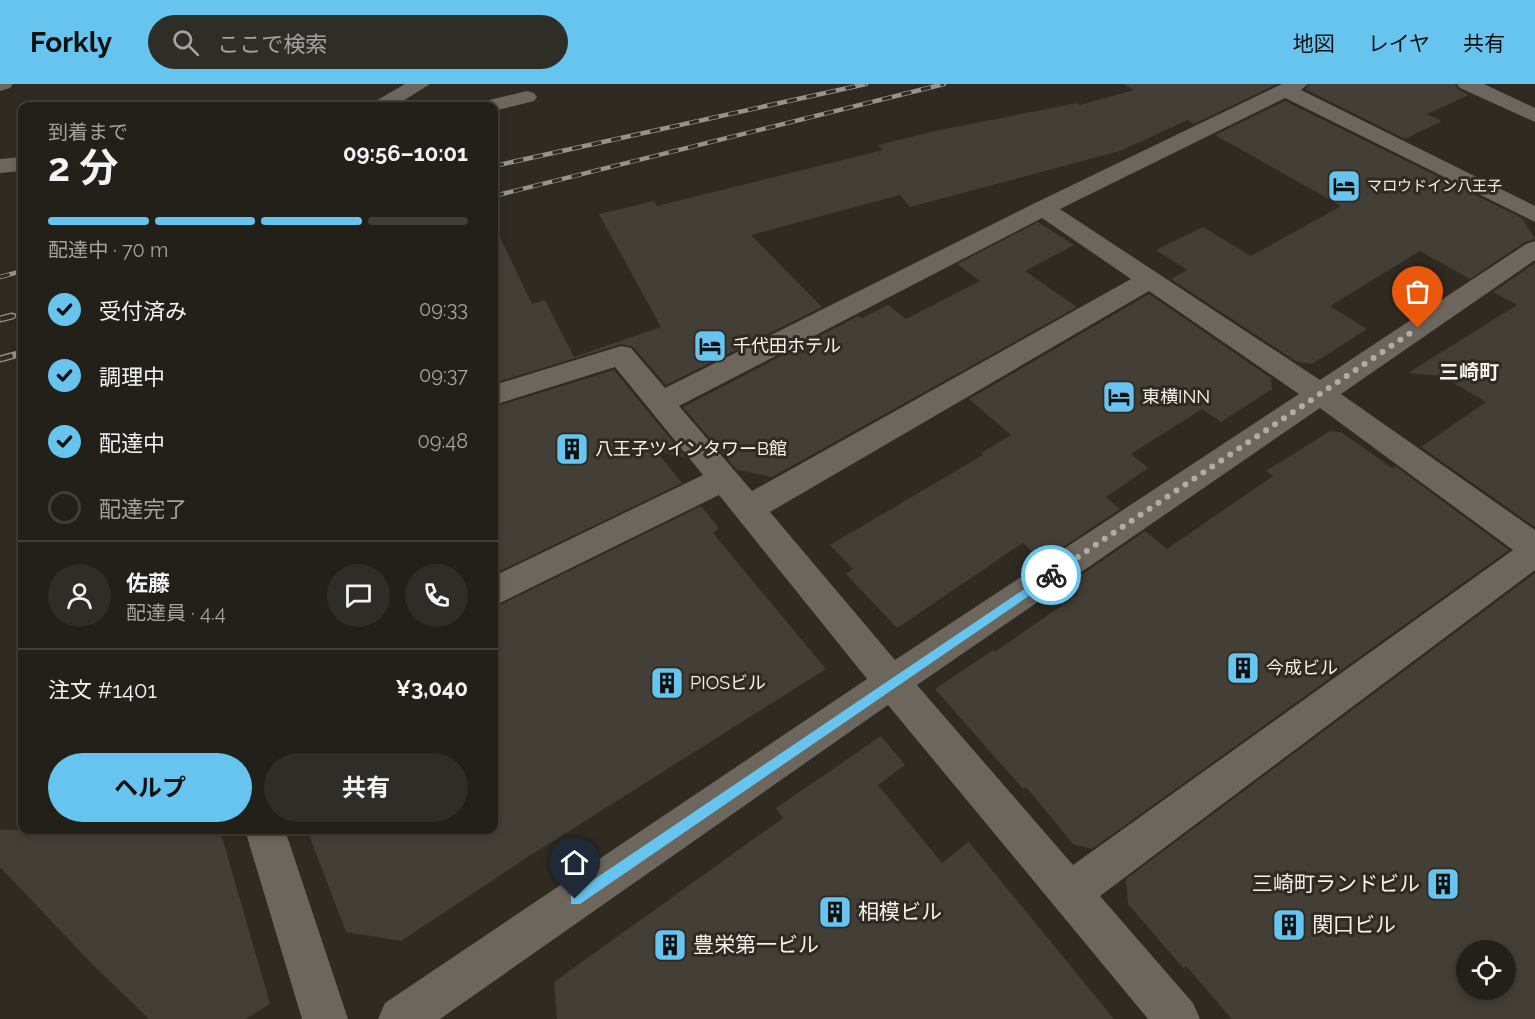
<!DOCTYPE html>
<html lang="ja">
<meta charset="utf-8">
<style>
body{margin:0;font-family:Raleway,"Noto Sans JP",sans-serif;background:#2f2d27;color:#f1f3f6;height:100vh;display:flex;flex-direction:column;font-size:22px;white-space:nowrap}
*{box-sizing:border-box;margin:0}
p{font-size:20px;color:#a3a3a2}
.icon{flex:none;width:33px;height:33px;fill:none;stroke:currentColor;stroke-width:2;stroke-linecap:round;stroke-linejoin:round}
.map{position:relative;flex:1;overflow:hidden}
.side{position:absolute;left:18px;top:18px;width:480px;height:732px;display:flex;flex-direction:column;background:#23201a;border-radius:12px;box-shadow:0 3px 9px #0003,0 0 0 2px #403e39}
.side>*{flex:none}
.buttons{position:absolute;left:1456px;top:856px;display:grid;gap:12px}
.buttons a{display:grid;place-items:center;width:60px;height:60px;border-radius:50%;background:#23201a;box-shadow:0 3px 9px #0003,0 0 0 2px #403e39;font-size:30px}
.pin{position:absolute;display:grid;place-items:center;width:51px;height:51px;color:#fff;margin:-62px -26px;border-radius:50% 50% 50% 0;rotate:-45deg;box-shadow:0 0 6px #0007}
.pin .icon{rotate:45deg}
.courier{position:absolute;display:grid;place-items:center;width:60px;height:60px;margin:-30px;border:4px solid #66c4ef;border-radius:50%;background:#fff;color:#222;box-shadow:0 2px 8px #0007}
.headline em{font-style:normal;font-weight:700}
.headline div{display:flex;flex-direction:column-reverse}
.headline{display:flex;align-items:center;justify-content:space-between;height:102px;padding:0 30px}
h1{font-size:39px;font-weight:700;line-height:45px}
.bar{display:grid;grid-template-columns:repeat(4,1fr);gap:9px 6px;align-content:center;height:72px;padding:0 30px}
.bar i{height:8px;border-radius:4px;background:#403e39}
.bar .selected{background:#66c4ef}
.bar p{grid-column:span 4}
.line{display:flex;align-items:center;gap:15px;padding:0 30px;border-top:2px solid #403e39}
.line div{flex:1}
.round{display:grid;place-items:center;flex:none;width:63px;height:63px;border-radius:32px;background:#2f2d27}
ol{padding:0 30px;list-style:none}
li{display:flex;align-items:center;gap:18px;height:66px}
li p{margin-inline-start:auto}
li .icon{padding:6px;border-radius:50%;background:#66c4ef;color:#111;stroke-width:4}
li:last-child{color:#a3a3a2}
li i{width:33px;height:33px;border:3px solid #403e39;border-radius:50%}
.primary-button{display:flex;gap:12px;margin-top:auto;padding:12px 30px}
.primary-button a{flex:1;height:69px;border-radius:36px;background:#66c4ef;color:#111;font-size:24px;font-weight:700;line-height:69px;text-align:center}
.primary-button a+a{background:#2f2d27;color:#f1f3f6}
header{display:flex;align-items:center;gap:36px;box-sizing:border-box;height:84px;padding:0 30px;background:#66c4ef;color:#111}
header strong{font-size:28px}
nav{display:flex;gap:33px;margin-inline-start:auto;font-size:21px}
.search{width:420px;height:54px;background:#2f2d27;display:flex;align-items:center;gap:15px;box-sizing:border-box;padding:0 21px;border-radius:33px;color:#a3a3a2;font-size:22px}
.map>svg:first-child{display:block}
.building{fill:#433e36;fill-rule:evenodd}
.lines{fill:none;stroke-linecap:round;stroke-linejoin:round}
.minor{fill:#6c665d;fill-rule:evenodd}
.rail-far1-casing{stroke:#96938c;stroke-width:4.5}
.rail-casing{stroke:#96938c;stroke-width:7}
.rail-far1{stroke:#2f2a22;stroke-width:3;stroke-dasharray:10;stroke-linecap:butt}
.rail{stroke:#2f2a22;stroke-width:4.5;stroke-dasharray:13;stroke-linecap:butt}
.route{fill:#66c4ef}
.done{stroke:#b0aca6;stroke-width:6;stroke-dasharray:0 10.8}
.labels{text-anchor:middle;stroke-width:6;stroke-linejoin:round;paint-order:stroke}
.far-poi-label{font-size:15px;fill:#f5f2ed;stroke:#2f2a22;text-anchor:start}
.poi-label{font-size:18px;fill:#f5f2ed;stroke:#2f2a22;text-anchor:start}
.neighbourhood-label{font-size:20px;font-weight:bold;fill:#f5f2ed;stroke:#2f2a22}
.near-poi-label{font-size:21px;fill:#f5f2ed;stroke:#2f2a22;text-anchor:start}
</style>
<header>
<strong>Forkly</strong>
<div class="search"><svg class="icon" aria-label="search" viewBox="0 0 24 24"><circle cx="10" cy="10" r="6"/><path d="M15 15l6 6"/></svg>ここで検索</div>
<nav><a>地図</a><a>レイヤ</a><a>共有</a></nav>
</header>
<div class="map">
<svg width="1535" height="935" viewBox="0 0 1535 935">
<rect width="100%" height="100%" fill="#2f2a22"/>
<g class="building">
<path d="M1124,0H1277L1194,40L1188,36L1120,67L910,123L900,111L751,151L822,223L666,301L633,263L621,260L494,299V141L532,220L545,216L574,273L661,243L599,130L654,117L657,122L883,66L878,61L935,47L1077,19L1080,21L1134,6Z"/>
<path d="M1310,0H1455L1459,6L1469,11L1427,30L1442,37L1405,55L1305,5Z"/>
<path d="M1285,17L1522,134L1535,155L1525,158L1470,195L1420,167L1330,222L1367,245L1312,280L1297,278L1171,195L1187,186L1156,166L1203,143L1251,172L1341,122L1215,51Z"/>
<path d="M1038,138L1074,161L1025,187L1077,223L772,393L737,386L683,323L858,232L862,234L888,221L906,235L980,197L957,180Z"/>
<path d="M1535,179V443L1421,363L1486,318L1442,292L1408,289L1517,221L1493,208Z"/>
<path d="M1149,210L1271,294L1272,305L1221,338L1202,325L1131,370L1148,384L1106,413L1120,425L1042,477L1023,459L897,544L846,490L853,485L830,461L983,371L981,369L1011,351L969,315Z"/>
<path d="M614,286L686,374L656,367L682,399L494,490V323Z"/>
<path d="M1330,347L1341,348L1392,384L1395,382L1509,466L1092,765L1073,760L1026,703L1023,705L935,605L993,566L995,568L1078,510L1068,500L1145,447L1167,465L1273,392L1266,387Z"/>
<path d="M701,422L719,444L713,449L826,585L531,771L401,857L346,848L307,746H494V524Z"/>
<path d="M1535,489V935H1232L1186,882L1184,885L1128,820L1126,795ZM1467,867H1506V906H1467Z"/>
<path d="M881,652L905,681L878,701L942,779L969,758L1114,935H557L554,898L783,734L776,724Z"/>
<path d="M0,746H220L270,920L245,935H149L93,881L0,783Z"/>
</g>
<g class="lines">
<g class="minor">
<path d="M0,0H13L10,4L0,7Z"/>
<path d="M405,0H430L395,22H370L374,18Z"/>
<path d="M1282,0H1308L1301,6L1535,122V138L1285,14L1060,125L1320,296L1526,160L1535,157V176L1341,310L1535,446V486L1100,812L1193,919L1200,935H1148L888,621L440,935H378L385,919L867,595L719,411L494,522V492L703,391L615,283L494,321V301L621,262L631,264L665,304L1035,119ZM1042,134L1131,195L752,407L679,322ZM1149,207L1299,310L895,576L770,428ZM1320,324L1513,466L1073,781L917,601Z"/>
<path d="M1457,0H1484L1535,24V38L1460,4Z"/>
<path d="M527,7L534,9L537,13L534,17L494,27V22H477L481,18Z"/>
<path d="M22,73V87L0,89V75Z"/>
<path d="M245,746H285L348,935H302Z"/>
</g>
<defs>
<g id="rail-far1">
<path d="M494,82L866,0"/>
<path d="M494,112L944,0"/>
<path d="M0,193L22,187"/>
<path d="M5,234L22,230"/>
</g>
<g id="rail">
<path d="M0,235L12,232"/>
<path d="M0,275L22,269"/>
</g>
</defs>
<use href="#rail-far1" class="rail-far1-casing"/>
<use href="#rail" class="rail-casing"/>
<use href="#rail-far1" class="rail-far1"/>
<use href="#rail" class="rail"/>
</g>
<path class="route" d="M1051,487L1056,491L1055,494L580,820H571V811Z"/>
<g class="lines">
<path class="done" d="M1051,491L1418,244"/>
</g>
<defs>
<symbol id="hotel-square" viewBox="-11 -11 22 22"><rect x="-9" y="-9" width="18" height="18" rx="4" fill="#66c4ef" stroke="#2f2a22"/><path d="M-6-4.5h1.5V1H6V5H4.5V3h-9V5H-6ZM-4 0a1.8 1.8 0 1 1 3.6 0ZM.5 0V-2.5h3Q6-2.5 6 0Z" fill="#111"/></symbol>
<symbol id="building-square" viewBox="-11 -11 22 22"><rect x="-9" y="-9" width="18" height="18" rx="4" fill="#66c4ef" stroke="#2f2a22"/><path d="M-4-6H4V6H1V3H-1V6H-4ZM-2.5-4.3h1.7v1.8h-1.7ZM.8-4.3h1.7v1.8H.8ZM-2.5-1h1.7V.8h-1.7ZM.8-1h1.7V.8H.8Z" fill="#111"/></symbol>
</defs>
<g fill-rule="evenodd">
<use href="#hotel-square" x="1325" y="83" width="38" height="38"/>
<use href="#hotel-square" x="691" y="243" width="38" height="38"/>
<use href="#hotel-square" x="1100" y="294" width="38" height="38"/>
<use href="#building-square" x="553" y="346" width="38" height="38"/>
<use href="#building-square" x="1224" y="565" width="38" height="38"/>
<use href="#building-square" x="648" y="580" width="38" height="38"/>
<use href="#building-square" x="1424" y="781" width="38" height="38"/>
<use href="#building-square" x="816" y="809" width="38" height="38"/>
<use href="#building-square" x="1270" y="822" width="38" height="38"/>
<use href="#building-square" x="651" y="842" width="38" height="38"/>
</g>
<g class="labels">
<g class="far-poi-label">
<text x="1367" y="107">マロウドイン八王子</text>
</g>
<g class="poi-label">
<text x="733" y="268">千代田ホテル</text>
<text x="1142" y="319">東横INN</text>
<text x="595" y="371">八王子ツインタワーB館</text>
<text x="1266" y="590">今成ビル</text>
<text x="690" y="605">PIOSビル</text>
</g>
<g class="neighbourhood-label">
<text x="1469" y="295">三崎町</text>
</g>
<g class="near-poi-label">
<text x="1420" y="807" text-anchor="end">三崎町ランドビル</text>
<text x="858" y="835">相模ビル</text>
<text x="1312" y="848">関口ビル</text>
<text x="693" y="868">豊栄第一ビル</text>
</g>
</g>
</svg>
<div class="buttons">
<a><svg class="icon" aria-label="locate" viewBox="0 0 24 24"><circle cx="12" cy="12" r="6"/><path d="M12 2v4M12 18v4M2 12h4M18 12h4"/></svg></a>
</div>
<div class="pin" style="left:1418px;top:244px;background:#ea580c"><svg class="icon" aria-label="bag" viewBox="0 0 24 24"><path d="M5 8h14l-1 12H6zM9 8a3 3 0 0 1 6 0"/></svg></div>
<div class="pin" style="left:575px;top:815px;background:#1f2937"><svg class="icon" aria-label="home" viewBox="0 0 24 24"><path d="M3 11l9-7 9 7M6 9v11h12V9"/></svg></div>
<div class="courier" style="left:1051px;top:491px"><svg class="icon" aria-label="bike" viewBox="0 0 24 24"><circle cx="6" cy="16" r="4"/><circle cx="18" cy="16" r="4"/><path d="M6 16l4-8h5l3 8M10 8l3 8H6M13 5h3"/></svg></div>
<section class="side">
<div class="headline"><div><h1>2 分</h1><p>到着まで</p></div><em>09:56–10:01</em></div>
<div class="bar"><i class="selected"></i><i class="selected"></i><i class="selected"></i><i></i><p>配達中 · 70 m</p></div>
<ol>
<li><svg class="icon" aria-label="check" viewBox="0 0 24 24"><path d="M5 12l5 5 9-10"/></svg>受付済み<p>09:33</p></li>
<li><svg class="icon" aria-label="check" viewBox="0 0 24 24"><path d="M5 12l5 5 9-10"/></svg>調理中<p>09:37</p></li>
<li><svg class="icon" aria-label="check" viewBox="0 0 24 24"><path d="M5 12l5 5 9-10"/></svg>配達中<p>09:48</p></li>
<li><i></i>配達完了</li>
</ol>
<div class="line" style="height:108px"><a class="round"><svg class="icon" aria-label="person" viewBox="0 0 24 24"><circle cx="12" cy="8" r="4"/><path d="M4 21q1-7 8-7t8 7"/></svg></a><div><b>佐藤</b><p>配達員 · 4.4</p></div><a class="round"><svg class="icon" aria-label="chat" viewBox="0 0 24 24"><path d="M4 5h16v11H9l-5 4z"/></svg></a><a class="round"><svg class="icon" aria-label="phone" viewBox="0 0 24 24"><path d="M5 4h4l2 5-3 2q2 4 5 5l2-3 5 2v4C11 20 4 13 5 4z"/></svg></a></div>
<div class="line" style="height:78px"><div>注文 #1401</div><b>¥3,040</b></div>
<div class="primary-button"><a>ヘルプ</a><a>共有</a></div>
</section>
</div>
